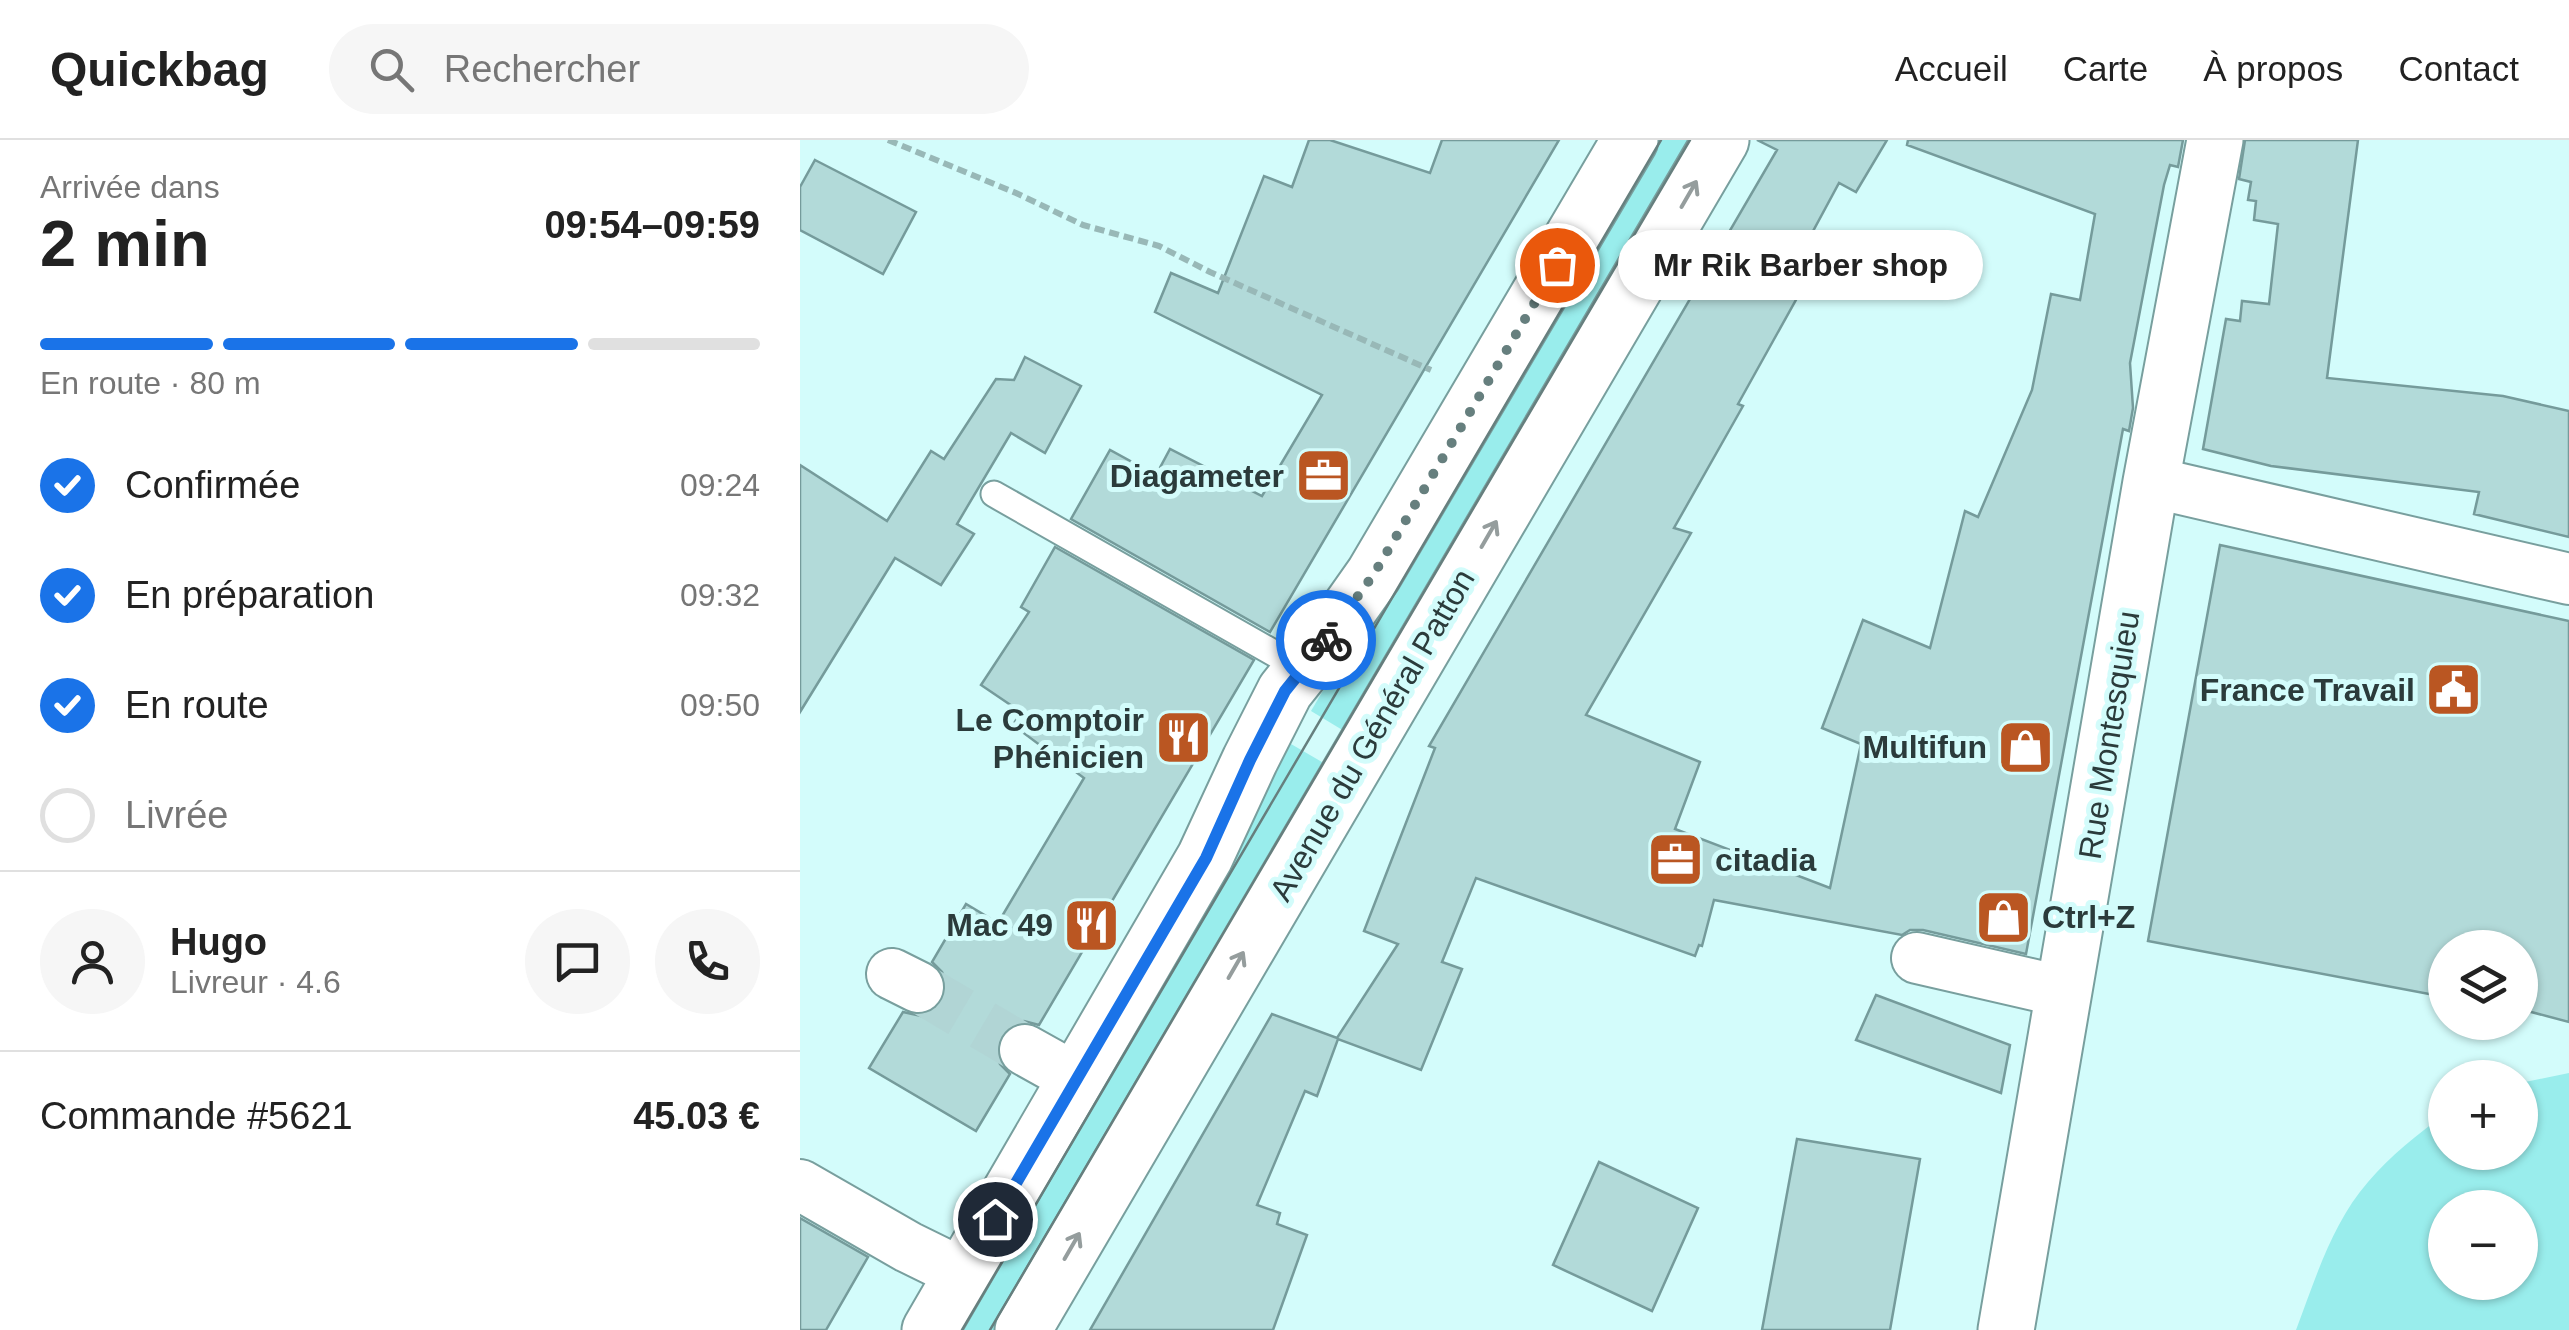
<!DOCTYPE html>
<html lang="fr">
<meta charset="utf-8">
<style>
body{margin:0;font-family:Helvetica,sans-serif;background:#f6f6f6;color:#222;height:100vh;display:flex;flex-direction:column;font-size:38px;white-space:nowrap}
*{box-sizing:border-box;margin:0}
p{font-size:32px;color:#767676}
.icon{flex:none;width:55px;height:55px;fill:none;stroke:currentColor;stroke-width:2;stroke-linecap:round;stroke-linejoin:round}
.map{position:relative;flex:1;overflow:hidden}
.panel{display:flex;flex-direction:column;background:#fff;width:800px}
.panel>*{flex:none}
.buttons{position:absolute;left:1628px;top:790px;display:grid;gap:20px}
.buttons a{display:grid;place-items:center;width:110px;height:110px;border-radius:50%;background:#fff;box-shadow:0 2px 8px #0004;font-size:50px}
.pin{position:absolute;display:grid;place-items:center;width:85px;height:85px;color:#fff;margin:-42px;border:5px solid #fff;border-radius:50%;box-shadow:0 2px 10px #0007}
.courier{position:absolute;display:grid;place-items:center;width:100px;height:100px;margin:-50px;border:8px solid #1a73e8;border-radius:50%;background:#fff;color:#222;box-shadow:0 2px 12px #0007}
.bubble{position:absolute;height:70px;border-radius:35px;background:#fff;box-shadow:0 2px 8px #0004;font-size:32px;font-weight:600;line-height:70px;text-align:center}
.head em{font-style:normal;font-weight:600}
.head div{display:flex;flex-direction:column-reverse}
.head{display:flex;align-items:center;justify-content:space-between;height:170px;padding:0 40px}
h1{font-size:65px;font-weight:600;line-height:75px}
.bar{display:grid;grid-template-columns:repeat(4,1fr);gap:15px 10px;align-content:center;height:120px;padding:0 40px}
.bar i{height:12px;border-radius:8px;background:#e0e0e0}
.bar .active{background:#1a73e8}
.bar p{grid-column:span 4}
.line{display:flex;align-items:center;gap:25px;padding:0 40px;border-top:2px solid #e0e0e0}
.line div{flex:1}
.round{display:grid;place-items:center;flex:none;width:105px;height:105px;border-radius:52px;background:#f6f6f6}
ol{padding:0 40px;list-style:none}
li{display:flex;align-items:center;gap:30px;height:110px}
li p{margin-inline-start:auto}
li .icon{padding:10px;border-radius:50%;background:#1a73e8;color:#fff;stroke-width:4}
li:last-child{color:#767676}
li i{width:55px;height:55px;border:5px solid #e0e0e0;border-radius:50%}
header{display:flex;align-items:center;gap:60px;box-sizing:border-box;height:140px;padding:0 50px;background:#fff;border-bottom:2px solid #e0e0e0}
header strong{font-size:48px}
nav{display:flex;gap:55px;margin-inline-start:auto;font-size:35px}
.search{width:700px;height:90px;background:#f6f6f6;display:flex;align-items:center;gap:25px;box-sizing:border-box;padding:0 35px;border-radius:55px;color:#767676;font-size:38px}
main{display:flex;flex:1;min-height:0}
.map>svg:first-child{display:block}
.green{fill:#99edec;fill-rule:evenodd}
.building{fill:#b2dad9;stroke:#759b9b;stroke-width:2.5}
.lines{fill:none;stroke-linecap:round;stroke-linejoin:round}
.street-tunnel{stroke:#b1d5d5;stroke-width:50;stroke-dasharray:50 25;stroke-linecap:butt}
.lane-casing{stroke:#789f9e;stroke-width:29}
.street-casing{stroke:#789f9e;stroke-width:54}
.secondary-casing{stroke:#789f9e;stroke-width:59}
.path{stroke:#98b8b7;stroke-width:6;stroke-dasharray:10 5;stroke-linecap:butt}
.lane{stroke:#fff;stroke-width:25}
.street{stroke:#fff;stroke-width:50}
.secondary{stroke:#fff;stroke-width:55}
.tram{stroke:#667f7e;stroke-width:2.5}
.oneway{stroke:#959d9d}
.done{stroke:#667f7e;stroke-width:10;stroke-dasharray:0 18}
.route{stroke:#1a73e8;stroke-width:12}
.labels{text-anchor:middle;stroke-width:10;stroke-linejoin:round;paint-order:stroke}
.poi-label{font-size:32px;font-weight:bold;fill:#2b3b3b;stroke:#d3fcfb;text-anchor:end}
.street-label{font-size:32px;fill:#2b3b3b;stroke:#d3fcfb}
</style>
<header>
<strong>Quickbag</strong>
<div class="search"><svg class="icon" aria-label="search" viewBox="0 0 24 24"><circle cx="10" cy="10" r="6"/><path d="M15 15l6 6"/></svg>Rechercher</div>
<nav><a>Accueil</a><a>Carte</a><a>À propos</a><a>Contact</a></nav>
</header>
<main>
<section class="panel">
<div class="head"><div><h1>2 min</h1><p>Arrivée dans</p></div><em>09:54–09:59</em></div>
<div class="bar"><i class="active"></i><i class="active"></i><i class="active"></i><i></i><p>En route · 80 m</p></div>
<ol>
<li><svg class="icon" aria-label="check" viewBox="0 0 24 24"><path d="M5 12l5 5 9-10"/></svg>Confirmée<p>09:24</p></li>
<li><svg class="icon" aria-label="check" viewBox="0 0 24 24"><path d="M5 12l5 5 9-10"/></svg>En préparation<p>09:32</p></li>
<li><svg class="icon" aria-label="check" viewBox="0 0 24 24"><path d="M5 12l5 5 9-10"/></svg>En route<p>09:50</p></li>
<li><i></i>Livrée</li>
</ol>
<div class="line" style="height:180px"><a class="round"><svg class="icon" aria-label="person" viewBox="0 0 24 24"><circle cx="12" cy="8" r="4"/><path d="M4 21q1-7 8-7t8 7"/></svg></a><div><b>Hugo</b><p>Livreur · 4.6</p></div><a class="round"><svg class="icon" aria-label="chat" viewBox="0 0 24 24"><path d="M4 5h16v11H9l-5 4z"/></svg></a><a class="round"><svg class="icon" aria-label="phone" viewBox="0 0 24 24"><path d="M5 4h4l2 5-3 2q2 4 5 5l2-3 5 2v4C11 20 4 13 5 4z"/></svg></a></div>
<div class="line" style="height:130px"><div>Commande #5621</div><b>45.03 €</b></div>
</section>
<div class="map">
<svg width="1769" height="1190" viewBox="0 0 1769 1190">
<rect width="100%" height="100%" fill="#d3fcfb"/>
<g class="green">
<path d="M847,0H904L554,597L511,571Z"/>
<path d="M491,604L534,629L205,1190H148Z"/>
<path d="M1769,933V1190H1496C1515,1140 1532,1083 1568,1042C1590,1016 1618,994 1645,974V1012H1720V943ZM1645,1068H1720V1142H1645Z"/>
</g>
<g class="building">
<path d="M509,0H530L630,33L642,0H759L470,492L271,379L310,310L356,335L370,309L462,356L522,255L355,172L371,133L418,153L464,36L492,47Z"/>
<path d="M957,0H1087L1056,52L1039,43L991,132L1007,140L938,264L943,266L874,388L891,393L786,575L900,622L875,689L1030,748L1061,604L1022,588L1063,480L1130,508L1165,371L1178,377L1232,250L1251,154L1280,160L1295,74L1107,5L1108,0H1383L1378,27L1370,25L1364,45L1330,223L1333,268L1329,291L1323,289L1226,814L1123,790H1110L1102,795L914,760L902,806L899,805L895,816L676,738L642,822L662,829L621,930L538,899L517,956L505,951L457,1065L480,1073L477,1084L507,1095L473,1190H290L472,874L537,898L598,804L564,791L635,608L629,606L977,10Z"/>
<path d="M1445,0H1558L1527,238L1703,256L1769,271V397L1674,374L1679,352L1471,326L1403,309L1426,179L1440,181L1442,161L1469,164L1478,84L1454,80L1456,61L1448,60L1451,42L1439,39Z"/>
<path d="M15,20L116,72L83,134L0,90V47Z"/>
<path d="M225,217L281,246L245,313L211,293L157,384L174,394L141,445L95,418L0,572V325L87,381L131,311L144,319L196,239L214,240Z"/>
<path d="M1420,405L1769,481V882L1720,869V808H1645V857L1348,801Z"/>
<path d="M255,407L454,520L239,885L224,881L211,885L200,895L196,911L200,924L210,934L176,991L69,928L103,872L121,876L133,871L143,861L147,844L142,832L132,822L166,764L198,783L284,638L213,585L221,572L181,545L229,472L221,467Z"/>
<path d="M1076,855L1210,905L1201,953L1056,900Z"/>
<path d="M997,999L1120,1019L1090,1190H962Z"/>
<path d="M799,1022L898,1068L852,1171L753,1125Z"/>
<path d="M0,1078L68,1117L26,1190H0Z"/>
</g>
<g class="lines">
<path class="street-tunnel" d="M118,847L225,910"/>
<defs>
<path id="lane" d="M194,354L500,528"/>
<g id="street">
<path d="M1351,342L1769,439"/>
<path d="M1117,818L1265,852"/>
<path d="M92,834L118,847"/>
<path d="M225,910L277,939"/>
<path d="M0,1045L108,1107L163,1134"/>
</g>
<g id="secondary">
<path d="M130,1190L405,717L450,620L485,551L543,478L574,434L830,0"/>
<path d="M223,1190L921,0"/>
<path d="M1206,1190L1351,342L1415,0"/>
</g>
</defs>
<use href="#lane" class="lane-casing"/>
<use href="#street" class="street-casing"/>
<use href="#secondary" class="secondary-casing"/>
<path class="path" d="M88,0L216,53L283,85L359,106L410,132L631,230"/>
<use href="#lane" class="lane"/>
<use href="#street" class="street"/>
<use href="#secondary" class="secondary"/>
<g class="tram">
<path d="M162,1190L861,0"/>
<path d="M190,1190L890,0"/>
</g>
</g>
<defs><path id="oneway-shaft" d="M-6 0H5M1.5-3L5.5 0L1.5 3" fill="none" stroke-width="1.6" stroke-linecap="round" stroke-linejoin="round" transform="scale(2.5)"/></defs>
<g class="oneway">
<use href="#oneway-shaft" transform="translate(889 54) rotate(-60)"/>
<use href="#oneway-shaft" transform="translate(689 394) rotate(-60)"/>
<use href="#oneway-shaft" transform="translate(436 825) rotate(-60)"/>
<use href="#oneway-shaft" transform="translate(272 1106) rotate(-60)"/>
</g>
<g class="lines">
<path class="done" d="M526,500L574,434L757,125"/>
<path class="route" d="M195,1079L406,718L450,620L485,551L526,500"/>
</g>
<defs>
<symbol id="office-square" viewBox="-11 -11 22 22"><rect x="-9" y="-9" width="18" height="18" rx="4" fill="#ba5622" stroke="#d3fcfb"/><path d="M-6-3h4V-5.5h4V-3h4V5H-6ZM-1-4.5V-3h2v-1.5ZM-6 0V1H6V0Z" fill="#fff"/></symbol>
<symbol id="civic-square" viewBox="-11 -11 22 22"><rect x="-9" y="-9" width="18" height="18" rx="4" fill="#ba5622" stroke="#d3fcfb"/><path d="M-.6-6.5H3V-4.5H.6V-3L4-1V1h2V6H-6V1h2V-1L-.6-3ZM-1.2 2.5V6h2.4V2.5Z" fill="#fff"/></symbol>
<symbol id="restaurant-square" viewBox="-11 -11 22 22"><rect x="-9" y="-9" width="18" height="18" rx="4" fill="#ba5622" stroke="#d3fcfb"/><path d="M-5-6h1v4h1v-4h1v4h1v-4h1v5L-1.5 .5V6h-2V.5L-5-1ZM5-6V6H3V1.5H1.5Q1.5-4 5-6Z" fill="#fff"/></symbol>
<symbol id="shop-square" viewBox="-11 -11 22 22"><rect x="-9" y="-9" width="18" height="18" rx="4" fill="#ba5622" stroke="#d3fcfb"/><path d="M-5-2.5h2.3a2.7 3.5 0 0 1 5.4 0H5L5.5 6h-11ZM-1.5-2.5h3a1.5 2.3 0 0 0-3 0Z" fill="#fff"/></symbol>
</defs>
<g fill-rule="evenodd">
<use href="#office-square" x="492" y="304" width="63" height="63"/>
<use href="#civic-square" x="1622" y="518" width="63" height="63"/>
<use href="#restaurant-square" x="352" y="566" width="63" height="63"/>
<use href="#shop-square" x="1194" y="576" width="63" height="63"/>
<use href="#office-square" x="844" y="688" width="63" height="63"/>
<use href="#shop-square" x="1172" y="746" width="63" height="63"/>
<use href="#restaurant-square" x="260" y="754" width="63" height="63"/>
</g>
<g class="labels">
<g class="poi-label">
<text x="484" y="347">Diagameter</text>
<text x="1615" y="561">France Travail</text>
<text x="344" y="591">Le Comptoir<tspan x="344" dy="37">Phénicien</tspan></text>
<text x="1187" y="618">Multifun</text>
<text x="915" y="731" text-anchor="start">citadia</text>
<text x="1242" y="788" text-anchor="start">Ctrl+Z</text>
<text x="253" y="796">Mac 49</text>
</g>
<g class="street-label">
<text transform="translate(572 595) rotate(-60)" y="11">Avenue du Général Patton</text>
<text transform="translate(1309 595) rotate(-81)" y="11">Rue Montesquieu</text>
</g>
</g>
</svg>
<div class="buttons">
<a><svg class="icon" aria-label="layers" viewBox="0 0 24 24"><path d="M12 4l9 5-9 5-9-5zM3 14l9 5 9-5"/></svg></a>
<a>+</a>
<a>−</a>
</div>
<div class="pin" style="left:757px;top:125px;background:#ea580c"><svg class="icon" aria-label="bag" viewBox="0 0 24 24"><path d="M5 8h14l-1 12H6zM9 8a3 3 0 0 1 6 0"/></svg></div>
<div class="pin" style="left:195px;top:1079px;background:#1f2937"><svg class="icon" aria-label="home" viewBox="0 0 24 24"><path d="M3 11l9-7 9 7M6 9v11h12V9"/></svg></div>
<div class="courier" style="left:526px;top:500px"><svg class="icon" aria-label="bike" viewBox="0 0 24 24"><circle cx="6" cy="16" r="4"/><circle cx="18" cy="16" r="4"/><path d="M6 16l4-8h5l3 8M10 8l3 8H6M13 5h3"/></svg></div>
<div class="bubble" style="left:818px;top:90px;width:365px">Mr Rik Barber shop</div>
</div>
</main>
